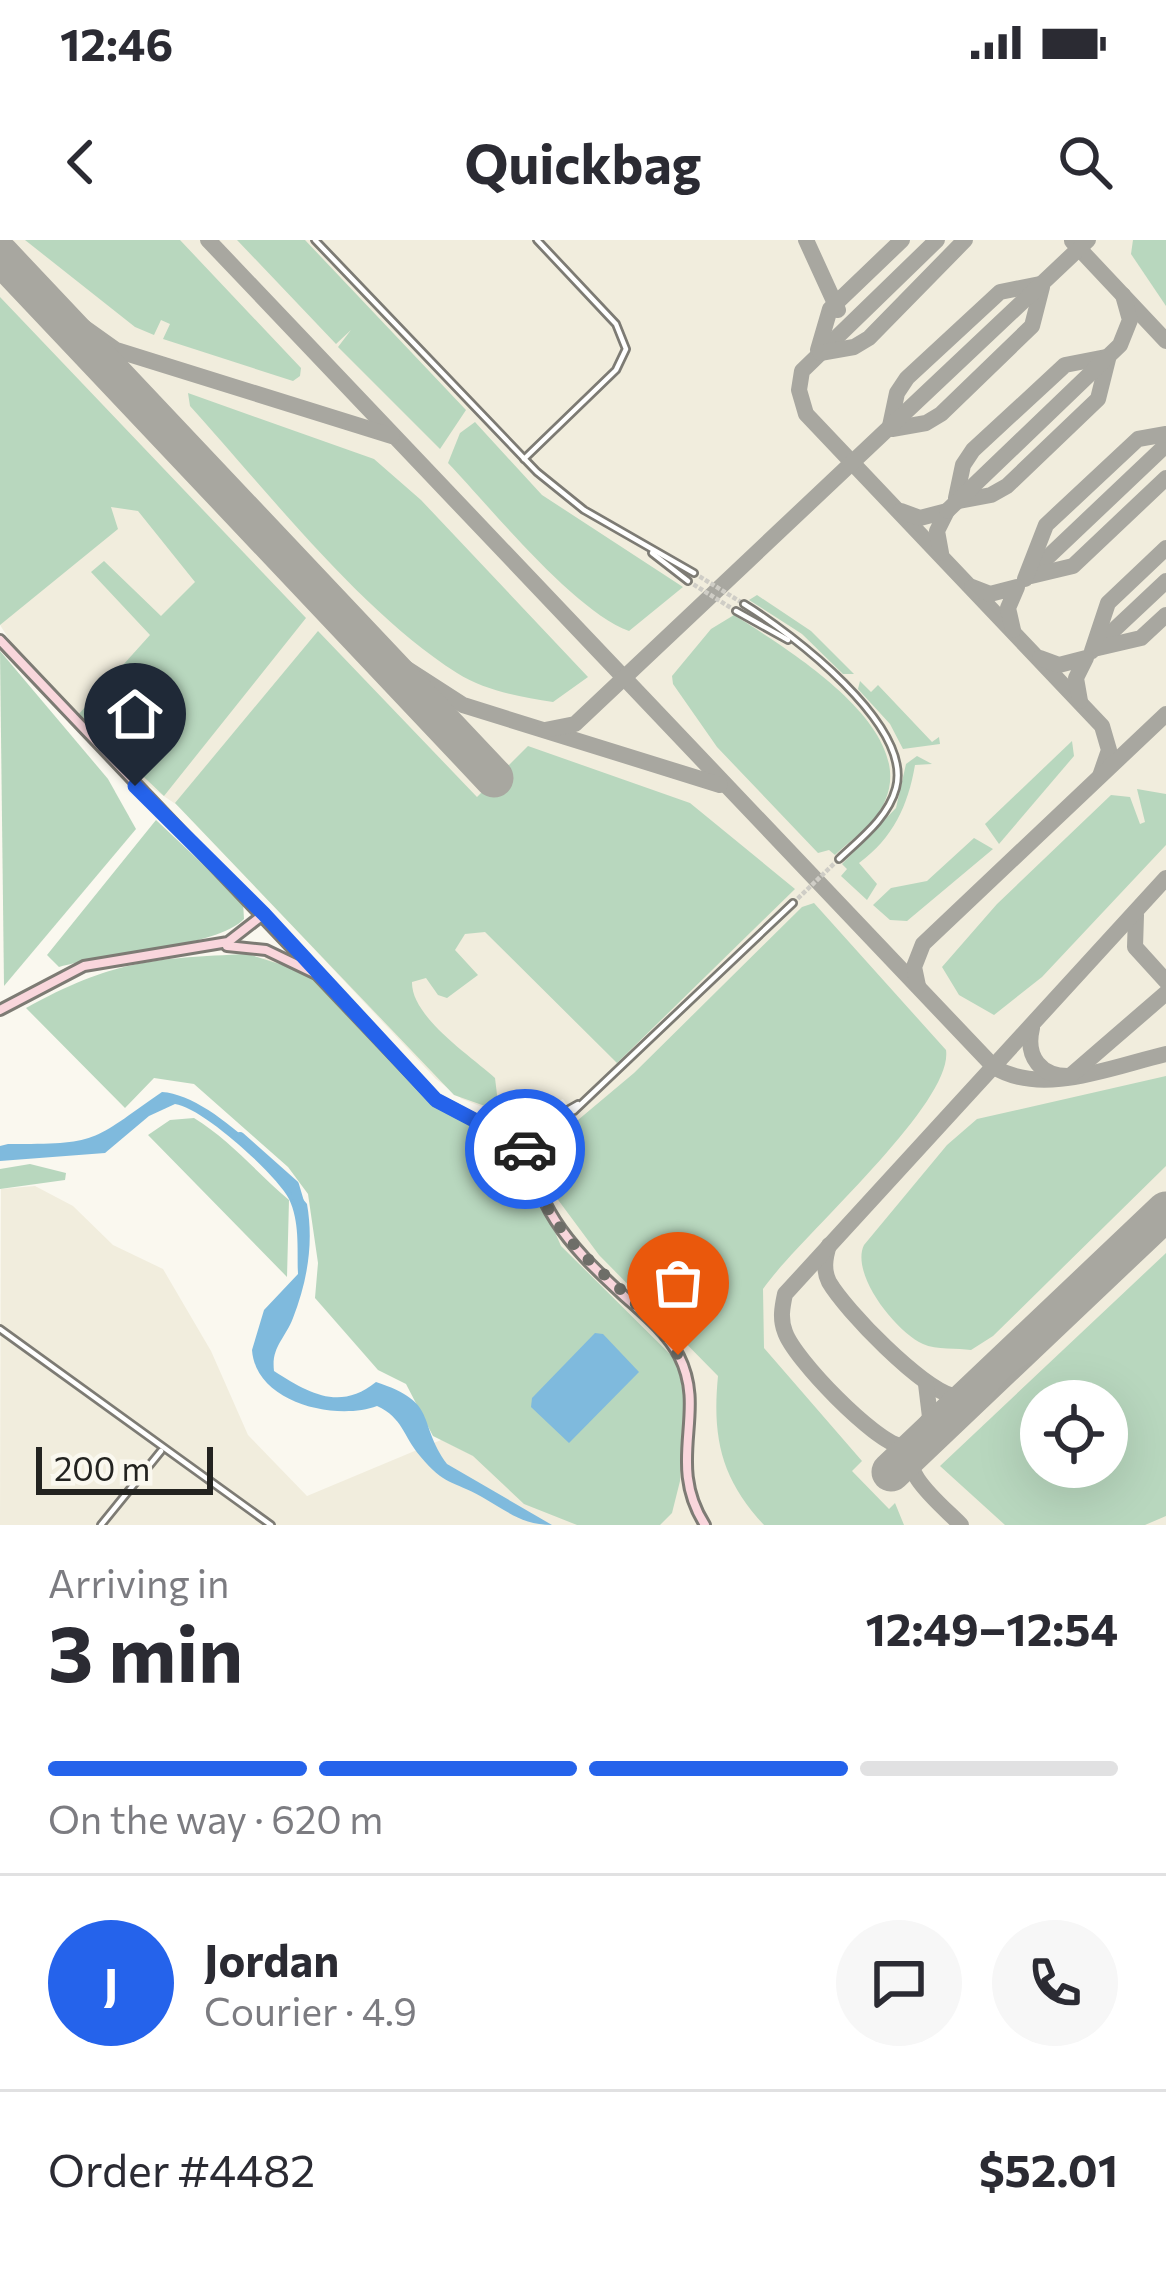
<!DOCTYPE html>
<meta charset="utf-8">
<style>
body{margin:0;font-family:Commissioner,sans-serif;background:#f7f7f7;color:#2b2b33;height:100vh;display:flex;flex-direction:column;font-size:45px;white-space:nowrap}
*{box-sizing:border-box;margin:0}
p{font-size:39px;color:#7c7c81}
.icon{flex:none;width:66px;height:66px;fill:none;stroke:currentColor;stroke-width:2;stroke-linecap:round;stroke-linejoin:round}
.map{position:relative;height:1285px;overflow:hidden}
.side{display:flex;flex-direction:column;background:#fff;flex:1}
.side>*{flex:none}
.tools{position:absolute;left:1020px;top:1140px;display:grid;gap:24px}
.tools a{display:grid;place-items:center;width:108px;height:108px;border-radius:50%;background:#fff;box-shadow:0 12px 48px #0002;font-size:60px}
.scale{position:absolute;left:36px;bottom:30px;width:177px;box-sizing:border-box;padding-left:12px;border:6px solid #232320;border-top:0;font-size:33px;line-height:42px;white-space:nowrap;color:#232320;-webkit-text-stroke:9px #faf8ef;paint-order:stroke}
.pin{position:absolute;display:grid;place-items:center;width:102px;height:102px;color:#fff;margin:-123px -51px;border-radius:50% 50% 50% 0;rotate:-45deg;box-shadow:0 0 12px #0007}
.pin .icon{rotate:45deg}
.courier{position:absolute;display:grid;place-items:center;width:120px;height:120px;margin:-60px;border:9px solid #2563eb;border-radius:50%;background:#fff;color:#222;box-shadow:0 3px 15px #0007}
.overview em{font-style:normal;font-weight:700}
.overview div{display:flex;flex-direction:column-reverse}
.overview{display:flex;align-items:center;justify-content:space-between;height:204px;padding:0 48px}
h1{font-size:78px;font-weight:700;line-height:90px}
.bar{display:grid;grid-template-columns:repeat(4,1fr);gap:18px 12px;align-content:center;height:144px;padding:0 48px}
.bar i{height:15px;border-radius:9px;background:#e1e1e2}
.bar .selected{background:#2563eb}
.bar p{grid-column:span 4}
.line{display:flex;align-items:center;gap:30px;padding:0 48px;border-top:3px solid #e1e1e2}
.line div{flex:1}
.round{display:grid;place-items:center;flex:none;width:126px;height:126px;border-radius:63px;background:#f7f7f7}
.status{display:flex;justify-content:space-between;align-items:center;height:84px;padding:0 60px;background:#fff;direction:ltr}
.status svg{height:33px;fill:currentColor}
header{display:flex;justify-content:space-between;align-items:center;height:156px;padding:0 48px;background:#fff;font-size:54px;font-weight:700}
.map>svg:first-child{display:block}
.built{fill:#f1eddd;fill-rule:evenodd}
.green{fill:#b8d7be;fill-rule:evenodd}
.water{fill:#7fbadd}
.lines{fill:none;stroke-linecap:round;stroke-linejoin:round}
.river{stroke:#7fbadd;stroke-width:10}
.taxiway{stroke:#a8a7a0;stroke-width:16}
.runway{stroke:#a8a7a0;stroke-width:39}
.street-tunnel{stroke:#cfcdc6;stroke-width:4.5;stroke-dasharray:4.5 2;stroke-linecap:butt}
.street-casing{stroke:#7d7b74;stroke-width:10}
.secondary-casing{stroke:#7d7b74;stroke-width:14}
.street{stroke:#fff;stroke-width:4.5}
.secondary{stroke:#f9d6dc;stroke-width:8}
.done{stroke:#6e6e68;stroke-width:12;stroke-dasharray:0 21.6}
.route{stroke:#2563eb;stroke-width:15}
</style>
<div class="status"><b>12:46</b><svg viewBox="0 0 49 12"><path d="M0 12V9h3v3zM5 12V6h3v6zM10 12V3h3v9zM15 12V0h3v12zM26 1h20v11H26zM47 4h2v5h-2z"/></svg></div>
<header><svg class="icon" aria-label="back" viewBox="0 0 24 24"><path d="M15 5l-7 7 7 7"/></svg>Quickbag<svg class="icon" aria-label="search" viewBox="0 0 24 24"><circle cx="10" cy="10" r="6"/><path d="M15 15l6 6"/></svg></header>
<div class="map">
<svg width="1166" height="1285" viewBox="0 0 1166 1285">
<rect width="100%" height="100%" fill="#faf8ef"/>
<path class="built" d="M0,0H1166V1285H0L1,949L35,946L73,966L113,1005L163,1029L211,1111L248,1195L307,1256L484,1182L254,723L266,717L287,724L315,745L400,835L501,903H550L578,880L563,859L533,870L516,856L500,874L462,859L436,839L183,569L131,534L16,410L0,385ZM1041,1161H1107V1227H1041Z"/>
<g class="green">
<path d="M25,0H180L301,128L300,136L293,141L163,99L170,84L161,80L154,95L135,87Z"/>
<path d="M237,0H305L466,170L440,209L338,107L351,90L336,104Z"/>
<path d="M1133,0H1166V66L1131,14Z"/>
<path d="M0,57L306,378L164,556L78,475L150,395L91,332L104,321L161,376L195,342L138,271L111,267L118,289L0,385Z"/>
<path d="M188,153L374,219L421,260L588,437L553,462C520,457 486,451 457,433C361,372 267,251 190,166Z"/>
<path d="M475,182L542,255L683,347L629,391C573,370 491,268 448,223L460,193Z"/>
<path d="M757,355L811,391L854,434H843L802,394L749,360Z"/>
<path d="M734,375C787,409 918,487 885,561C875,584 852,599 835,615L829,610L818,613L717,507L673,444L672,436L711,389Z"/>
<path d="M318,391L477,557L528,506L690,563L795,649L617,823L485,692L465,694L455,710L478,735L447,758L438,755L426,738L412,742C411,777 471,816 495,838L499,871L454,855L175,563Z"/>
<path d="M0,411L108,539L136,589L4,746Z"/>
<path d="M860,441L871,452L878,445L932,502L939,497L940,504L903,509L890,484L858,449Z"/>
<path d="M1072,501L1074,516L999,604L985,584Z"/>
<path d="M917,516L932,524L915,525C908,566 893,598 859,623L877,644L867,660L841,636L847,629L842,624L896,568L906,524Z"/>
<path d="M1137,549L1166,554V605L1042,737L994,775L959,755L942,727L997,664L1111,555L1130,557L1140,584L1145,582Z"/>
<path d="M156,580L243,662L244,679C218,707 103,714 59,727L47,715Z"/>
<path d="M974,598L993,609L907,681L890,680L873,665L891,648L927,641Z"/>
<path d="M814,663L946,810C954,864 798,998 763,1049L764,1108L862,1221L852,1231L889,1269L895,1263L904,1285H764C721,1239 712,1197 718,1136L599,1015L553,953L538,892L578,880L634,833L802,667Z"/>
<path d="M248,714L305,732L336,752L433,858L512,894L561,1006L677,1121L684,1157L680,1241L672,1273L660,1285H577L524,1264L473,1216L433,1196L406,1144L378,1130L315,1058L318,1023L308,954L288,927L194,844L154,838L125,868L26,768C111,721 153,718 248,714Z"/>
<path d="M1166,836V926L993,1096L971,1110C958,1108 936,1110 923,1104C896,1092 850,1034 864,1005L947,905L977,879Z"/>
<path d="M194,878C230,900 257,933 289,960L287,1037L148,895L170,880Z"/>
<path d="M30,924L66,933L65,940L0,949V929Z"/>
<path d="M1166,1013V1276L1145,1285H1005L940,1226ZM1107,1161V1227H1041V1161Z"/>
</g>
<g class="water">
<path d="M162,852C210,855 278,927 307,964C314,1004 307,1042 293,1078C285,1099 271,1107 274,1131C310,1154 340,1171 376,1142C440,1163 416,1181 447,1224L552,1285C522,1285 507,1271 482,1257C452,1240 445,1246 420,1216C403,1196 403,1178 377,1166C337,1181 256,1164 252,1110L264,1070L298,1034C297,1009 300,982 289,959C277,935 202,867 175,864L149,876L105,913L0,921V906L8,904C99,904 90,902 162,852Z"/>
<path d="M595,1093L603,1094L639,1132L569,1203L531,1167L532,1158Z"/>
</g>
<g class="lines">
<path class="river" d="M240,897L294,945L299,962"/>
<g class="taxiway">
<path d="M208,0L994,827C1042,857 1114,826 1166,814"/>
<path d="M806,0L838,70"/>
<path d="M937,0L802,131L799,150L806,174L1102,486L1109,510L1100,536"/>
<path d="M1072,1L1166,101"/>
<path d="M36,53L116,110L392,196"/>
<path d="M818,110L830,69L902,0"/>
<path d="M820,113L854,107L869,98L965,0"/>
<path d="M890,186L897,153L907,138L1000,52L1040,44"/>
<path d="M892,189L926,183L941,174L1032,86L1042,47"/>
<path d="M956,258L963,225L973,210L1065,125L1106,117"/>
<path d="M959,261L991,255L1007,246L1098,159L1108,119"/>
<path d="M901,271L920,278L947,271L937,291L941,313"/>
<path d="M947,271L1120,105L1130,80L1123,55"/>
<path d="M1030,334L1166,205"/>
<path d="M1031,336L1073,326L1166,238"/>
<path d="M1025,339L1046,285L1138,199L1166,194"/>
<path d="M972,347L990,354L1017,347L1008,368L1013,390"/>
<path d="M1099,404L1166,341"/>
<path d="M370,405L463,465L720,545"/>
<path d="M1098,408L1141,398L1166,375"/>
<path d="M1092,411L1108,363L1166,308"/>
<path d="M1040,418L1059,425L1086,418L1076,438L1080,461"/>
<path d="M545,490L575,484L1088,0"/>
<path d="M1136,675L1135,707L1166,741"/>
<path d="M918,746L914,727L923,704L1166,474"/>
<path d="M1032,788C1025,817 1041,837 1070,836L1166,753"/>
<path d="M829,1005C825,1018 823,1030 829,1042C846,1071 921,1148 953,1156L978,1149"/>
<path d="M926,1144L930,1177C925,1187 917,1193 912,1202C896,1231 943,1266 961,1285"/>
<path d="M927,1198L901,1206C875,1202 794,1119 785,1092C780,1079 782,1068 785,1054L1166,638"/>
</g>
<g class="runway">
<path d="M0,15L494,538"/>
<path d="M891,1232L1166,971"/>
</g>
<g class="street-tunnel">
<path d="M694,333L744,364"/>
<path d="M688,341L736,371"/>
<path d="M793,663L839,619"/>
</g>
<defs>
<g id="street">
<path d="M315,0L537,232L584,270L694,333"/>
<path d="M524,219L616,130L626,109L616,84L537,0"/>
<path d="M652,313L688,341"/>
<path d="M744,364C791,393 913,485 896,548C888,578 860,599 839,619"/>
<path d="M736,371L788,400"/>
<path d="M555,877L578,864"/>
<path d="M520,886L574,871L793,663"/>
<path d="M0,1089L271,1285"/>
<path d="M101,1285L161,1211"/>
</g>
<g id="secondary">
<path d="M0,400L436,860L476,881L520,886C537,968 563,1000 623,1055C643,1073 666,1091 679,1116C708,1173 665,1222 705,1285"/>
<path d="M227,706L266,710L314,733"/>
<path d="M0,770L84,726L228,702L264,674"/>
</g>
</defs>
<use href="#street" class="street-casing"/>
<use href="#secondary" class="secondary-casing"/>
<use href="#street" class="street"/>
<use href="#secondary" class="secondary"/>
</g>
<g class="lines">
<path class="done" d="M525,909C550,1018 625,1033 678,1115"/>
<path class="route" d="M135,546L264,674L436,860L476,881L520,886L525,909"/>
</g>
</svg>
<div class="tools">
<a><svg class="icon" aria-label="locate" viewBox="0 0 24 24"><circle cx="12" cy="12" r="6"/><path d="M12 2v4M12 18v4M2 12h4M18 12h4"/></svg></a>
</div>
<div class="scale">200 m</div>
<div class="pin" style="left:678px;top:1115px;background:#ea580c"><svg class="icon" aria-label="bag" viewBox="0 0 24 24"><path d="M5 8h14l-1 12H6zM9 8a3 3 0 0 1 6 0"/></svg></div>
<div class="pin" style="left:135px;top:546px;background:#1f2937"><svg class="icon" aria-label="home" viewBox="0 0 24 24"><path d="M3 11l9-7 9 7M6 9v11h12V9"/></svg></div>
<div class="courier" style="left:525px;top:909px"><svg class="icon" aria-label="car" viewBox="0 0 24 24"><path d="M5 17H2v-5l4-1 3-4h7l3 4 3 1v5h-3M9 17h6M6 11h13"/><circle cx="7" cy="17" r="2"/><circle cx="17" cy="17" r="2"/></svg></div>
</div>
<section class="side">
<div class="overview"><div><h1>3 min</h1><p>Arriving in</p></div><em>12:49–12:54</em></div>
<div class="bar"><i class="selected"></i><i class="selected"></i><i class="selected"></i><i></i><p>On the way · 620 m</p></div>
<div class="line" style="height:216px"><b class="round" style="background:#2563eb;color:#fff">J</b><div><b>Jordan</b><p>Courier · 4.9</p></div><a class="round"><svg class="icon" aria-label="chat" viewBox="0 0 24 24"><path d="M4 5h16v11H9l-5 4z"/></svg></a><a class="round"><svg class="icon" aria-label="phone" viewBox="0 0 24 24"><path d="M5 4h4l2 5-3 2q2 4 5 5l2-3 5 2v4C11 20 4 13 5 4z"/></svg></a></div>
<div class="line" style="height:156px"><div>Order #4482</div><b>$52.01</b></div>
</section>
